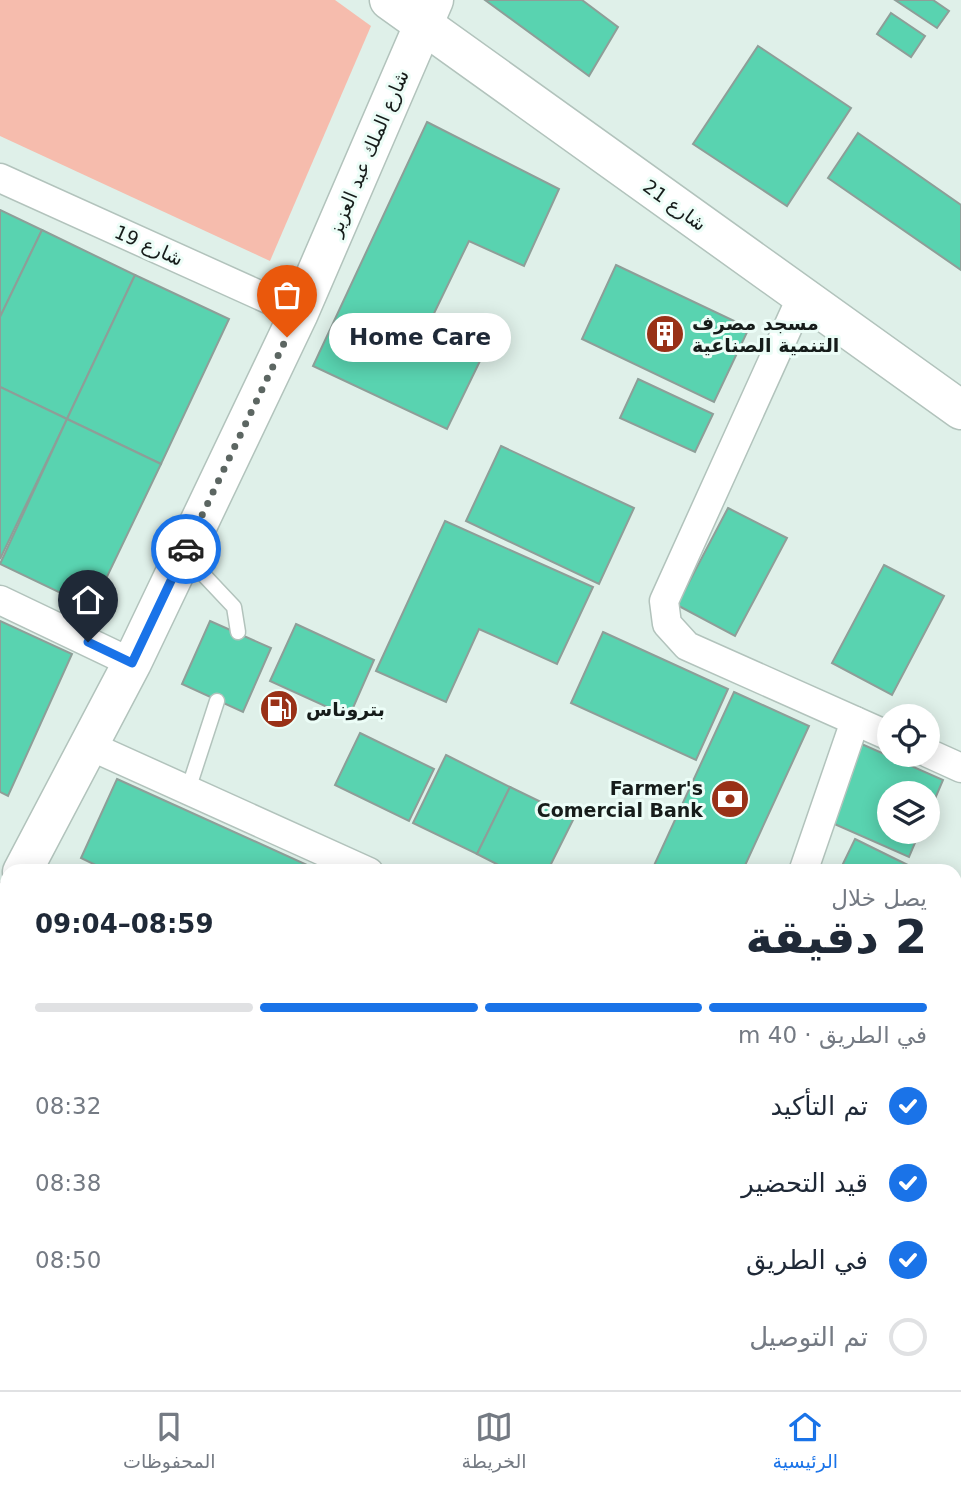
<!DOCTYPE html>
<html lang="ar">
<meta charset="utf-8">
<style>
body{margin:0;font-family:"DejaVu Sans","Noto Sans Arabic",sans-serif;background:#f2f2f3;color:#1f2937;direction:rtl;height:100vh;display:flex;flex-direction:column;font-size:26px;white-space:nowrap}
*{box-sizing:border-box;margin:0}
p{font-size:23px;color:#747a83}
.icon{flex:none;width:38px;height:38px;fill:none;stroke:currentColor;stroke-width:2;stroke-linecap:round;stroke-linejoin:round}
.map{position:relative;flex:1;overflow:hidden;direction:ltr}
.panel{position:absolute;left:0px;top:864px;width:962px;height:527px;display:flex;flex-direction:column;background:#fff;border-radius:21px 21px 0 0;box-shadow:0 4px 18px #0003;direction:rtl}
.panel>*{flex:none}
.tools{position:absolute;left:877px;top:704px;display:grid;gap:14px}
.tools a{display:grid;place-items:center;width:63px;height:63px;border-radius:50%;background:#fff;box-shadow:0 4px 18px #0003;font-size:35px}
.pin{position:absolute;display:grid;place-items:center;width:60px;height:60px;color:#fff;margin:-72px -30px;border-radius:50% 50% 50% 0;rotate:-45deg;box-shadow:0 0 7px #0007}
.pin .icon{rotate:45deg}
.courier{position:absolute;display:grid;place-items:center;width:70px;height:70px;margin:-35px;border:5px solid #1a73e8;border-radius:50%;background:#fff;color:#222;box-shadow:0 2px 9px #0007}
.bubble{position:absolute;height:49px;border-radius:24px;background:#fff;box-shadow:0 4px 18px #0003;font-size:23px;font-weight:700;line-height:49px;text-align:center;direction:rtl}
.head em{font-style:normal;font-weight:700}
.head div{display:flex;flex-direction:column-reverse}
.head{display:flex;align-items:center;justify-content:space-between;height:119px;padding:0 35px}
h1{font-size:46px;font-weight:700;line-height:52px}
.bar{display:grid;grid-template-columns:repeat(4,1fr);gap:10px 7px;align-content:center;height:84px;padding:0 35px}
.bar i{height:9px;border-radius:5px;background:#e0e1e3}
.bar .on{background:#1a73e8}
.bar p{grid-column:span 4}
ol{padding:0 35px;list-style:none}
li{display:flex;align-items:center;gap:21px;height:77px}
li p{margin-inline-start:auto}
li .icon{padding:7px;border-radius:50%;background:#1a73e8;color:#fff;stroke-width:4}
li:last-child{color:#747a83}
li i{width:38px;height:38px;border:4px solid #e0e1e3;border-radius:50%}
.tabs{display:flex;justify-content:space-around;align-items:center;height:98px;border-top:2px solid #e0e1e3;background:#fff;font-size:19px;color:#747a83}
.tabs a{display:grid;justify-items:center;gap:4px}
.tabs .on{color:#1a73e8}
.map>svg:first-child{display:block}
.green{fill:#f6bcad}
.building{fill:#59d3b0;stroke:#8e9e98;stroke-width:2}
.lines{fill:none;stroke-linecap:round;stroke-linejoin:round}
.lane-casing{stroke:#b2c3bc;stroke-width:17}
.street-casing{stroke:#b2c3bc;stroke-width:31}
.secondary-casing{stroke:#b2c3bc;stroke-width:41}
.lane{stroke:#fff;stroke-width:14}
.street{stroke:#fff;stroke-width:28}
.secondary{stroke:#fff;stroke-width:38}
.done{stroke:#5c6662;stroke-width:7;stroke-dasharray:0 12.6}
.route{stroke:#1a73e8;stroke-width:9}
.labels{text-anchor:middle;stroke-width:6;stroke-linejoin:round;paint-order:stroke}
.street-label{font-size:19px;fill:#161c1a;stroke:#ecfdf7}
.poi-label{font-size:19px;font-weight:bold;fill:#161c1a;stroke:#ecfdf7;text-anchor:start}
</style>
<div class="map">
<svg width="961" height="1390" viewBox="0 0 961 1390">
<rect width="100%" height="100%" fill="#dff0e9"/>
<path class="green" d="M0,0H335L371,26L270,261L0,136Z"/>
<g class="building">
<path d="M485,0H582L618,27L589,76Z"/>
<path d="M895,0H933L949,11L937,28Z"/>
<path d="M891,13L925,36L911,57L877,34Z"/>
<path d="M758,46L851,108L787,206L693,144Z"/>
<path d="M427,122L559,189L524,266L469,241L424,334L480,361L447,429L313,366Z"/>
<path d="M858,133L961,205V270L828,178Z"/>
<path d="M0,210L42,230L0,317Z"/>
<path d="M42,230L135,275L67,419L0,387V317Z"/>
<path d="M616,265L749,328L714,402L582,339Z"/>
<path d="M135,275L229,319L161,464L67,419Z"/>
<path d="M638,379L713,414L695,452L620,418Z"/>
<path d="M0,387L67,419L0,559Z"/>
<path d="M67,419L161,464L92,608L0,564Z"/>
<path d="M501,446L634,508L599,584L466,521Z"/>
<path d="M728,508L787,538L735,636L677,605Z"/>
<path d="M445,521L593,587L557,664L479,629L446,702L376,671Z"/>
<path d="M884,565L944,596L892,695L832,663Z"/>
<path d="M0,621L72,654L8,796L0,792Z"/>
<path d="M210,621L271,648L243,712L182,684Z"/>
<path d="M296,624L374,660L349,717L270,681Z"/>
<path d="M603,632L728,689L696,760L571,703Z"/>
<path d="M734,692L809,726L742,872H651Z"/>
<path d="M360,733L434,769L409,821L335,785Z"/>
<path d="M857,742L943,780L928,815V793H889V831H920L909,857L823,819Z"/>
<path d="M446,755L510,787L477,854L413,823Z"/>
<path d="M117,779L316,869L315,872H110L81,858Z"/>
<path d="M510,787L574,818L547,872H512L477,854Z"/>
<path d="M855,839L922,872H839Z"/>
<path d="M961,1187V1390H917L905,1384H956V1199Z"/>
<path d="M0,1238L7,1242V1342L0,1338Z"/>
<path d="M103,1384H171L169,1390H115Z"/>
<path d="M214,1384H309L315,1387L313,1390H212Z"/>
<path d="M557,1384H609L611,1385L609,1390H554Z"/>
</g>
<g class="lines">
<defs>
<g id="lane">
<path d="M185,555L234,607L238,632"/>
<path d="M188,790L217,701"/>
</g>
<g id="street">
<path d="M0,178L299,313"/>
<path d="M802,296L664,601L667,624L687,646L889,736"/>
<path d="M0,600L132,663"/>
<path d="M88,745L369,872"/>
<path d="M928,753L961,768"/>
<path d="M803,872L855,721"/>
<path d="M956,1073L961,1074"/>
<path d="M956,1153L961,1141"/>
<path d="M0,1203L7,1207"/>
<path d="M0,1353L7,1357"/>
<path d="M66,1384L78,1390"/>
<path d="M385,1384L397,1390"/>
<path d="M847,1390L850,1384"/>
</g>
<g id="secondary">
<path d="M389,0L961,410"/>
<path d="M22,872L132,663L299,313L434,0"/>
<path d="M0,914L7,901"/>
<path d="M0,1012L7,1015"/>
<path d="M0,1050L7,1054"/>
<path d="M694,1384L707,1390"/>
<path d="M802,1384L814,1390"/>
</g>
</defs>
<use href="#lane" class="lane-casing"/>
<use href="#street" class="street-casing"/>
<use href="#secondary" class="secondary-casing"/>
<use href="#lane" class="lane"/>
<use href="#street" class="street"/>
<use href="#secondary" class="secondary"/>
</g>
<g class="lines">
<path class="done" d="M186,549L287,337"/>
<path class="route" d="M88,642L132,663L186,549"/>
</g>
<defs>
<symbol id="building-disc" viewBox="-11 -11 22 22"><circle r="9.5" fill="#993117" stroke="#ecfdf7"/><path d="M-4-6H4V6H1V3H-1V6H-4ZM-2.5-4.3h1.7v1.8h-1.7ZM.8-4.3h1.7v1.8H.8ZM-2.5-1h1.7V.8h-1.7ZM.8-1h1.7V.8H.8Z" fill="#fff"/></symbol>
<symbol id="fuel-disc" viewBox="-11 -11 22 22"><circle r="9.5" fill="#993117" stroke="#ecfdf7"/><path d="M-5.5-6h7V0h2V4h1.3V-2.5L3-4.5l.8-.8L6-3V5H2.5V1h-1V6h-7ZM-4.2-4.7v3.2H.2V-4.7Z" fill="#fff"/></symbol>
<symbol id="bank-disc" viewBox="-11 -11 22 22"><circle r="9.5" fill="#993117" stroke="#ecfdf7"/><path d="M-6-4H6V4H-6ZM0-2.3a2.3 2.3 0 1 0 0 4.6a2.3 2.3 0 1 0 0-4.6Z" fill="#fff"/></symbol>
</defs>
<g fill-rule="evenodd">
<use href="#building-disc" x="643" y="312" width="44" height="44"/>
<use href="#fuel-disc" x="257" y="687" width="44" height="44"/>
<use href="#bank-disc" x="708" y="777" width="44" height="44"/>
</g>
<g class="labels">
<g class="street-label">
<text transform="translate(368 153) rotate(-67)" y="7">شارع الملك عبد العزيز</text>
<text transform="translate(675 205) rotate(36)" y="7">شارع 21</text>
<text transform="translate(149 245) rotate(24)" y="7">شارع 19</text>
</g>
<g class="poi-label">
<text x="692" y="330">مسجد مصرف<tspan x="692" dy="22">التنمية الصناعية</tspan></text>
<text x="306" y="716">بتروناس</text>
<text x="703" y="795" text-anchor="end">Farmer's<tspan x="703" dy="22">Comercial Bank</tspan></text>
</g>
</g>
</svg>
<div class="tools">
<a><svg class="icon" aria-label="locate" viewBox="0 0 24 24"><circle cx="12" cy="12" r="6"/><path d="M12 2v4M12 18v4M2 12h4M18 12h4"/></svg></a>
<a><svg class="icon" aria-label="layers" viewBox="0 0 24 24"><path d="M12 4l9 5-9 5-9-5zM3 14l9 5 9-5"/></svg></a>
</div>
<div class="pin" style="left:287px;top:337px;background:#ea580c"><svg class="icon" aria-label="bag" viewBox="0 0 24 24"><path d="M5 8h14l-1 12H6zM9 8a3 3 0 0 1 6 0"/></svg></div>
<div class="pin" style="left:88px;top:642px;background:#1f2937"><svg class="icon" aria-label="home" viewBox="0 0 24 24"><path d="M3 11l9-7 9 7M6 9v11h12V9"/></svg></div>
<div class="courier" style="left:186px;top:549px"><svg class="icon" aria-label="car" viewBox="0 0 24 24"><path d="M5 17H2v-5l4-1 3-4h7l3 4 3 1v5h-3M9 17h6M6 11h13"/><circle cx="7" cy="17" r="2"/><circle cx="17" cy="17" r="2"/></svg></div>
<div class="bubble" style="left:329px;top:313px;width:182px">Home Care</div>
<section class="panel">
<div class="head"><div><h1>2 دقيقة</h1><p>يصل خلال</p></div><em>08:59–09:04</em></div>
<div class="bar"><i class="on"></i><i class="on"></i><i class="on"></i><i></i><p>في الطريق · 40 m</p></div>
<ol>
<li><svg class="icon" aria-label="check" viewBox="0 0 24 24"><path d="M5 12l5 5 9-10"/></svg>تم التأكيد<p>08:32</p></li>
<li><svg class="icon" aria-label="check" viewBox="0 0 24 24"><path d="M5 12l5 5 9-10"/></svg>قيد التحضير<p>08:38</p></li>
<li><svg class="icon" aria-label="check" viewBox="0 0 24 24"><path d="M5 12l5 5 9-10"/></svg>في الطريق<p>08:50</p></li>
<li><i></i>تم التوصيل</li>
</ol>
</section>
</div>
<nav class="tabs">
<a class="on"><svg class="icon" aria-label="home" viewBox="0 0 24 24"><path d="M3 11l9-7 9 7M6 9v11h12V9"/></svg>الرئيسية</a>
<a><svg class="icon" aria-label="map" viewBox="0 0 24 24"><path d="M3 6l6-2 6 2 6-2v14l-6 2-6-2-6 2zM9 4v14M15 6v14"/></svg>الخريطة</a>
<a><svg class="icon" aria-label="saved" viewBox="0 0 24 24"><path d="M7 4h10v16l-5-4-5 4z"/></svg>المحفوظات</a>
</nav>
